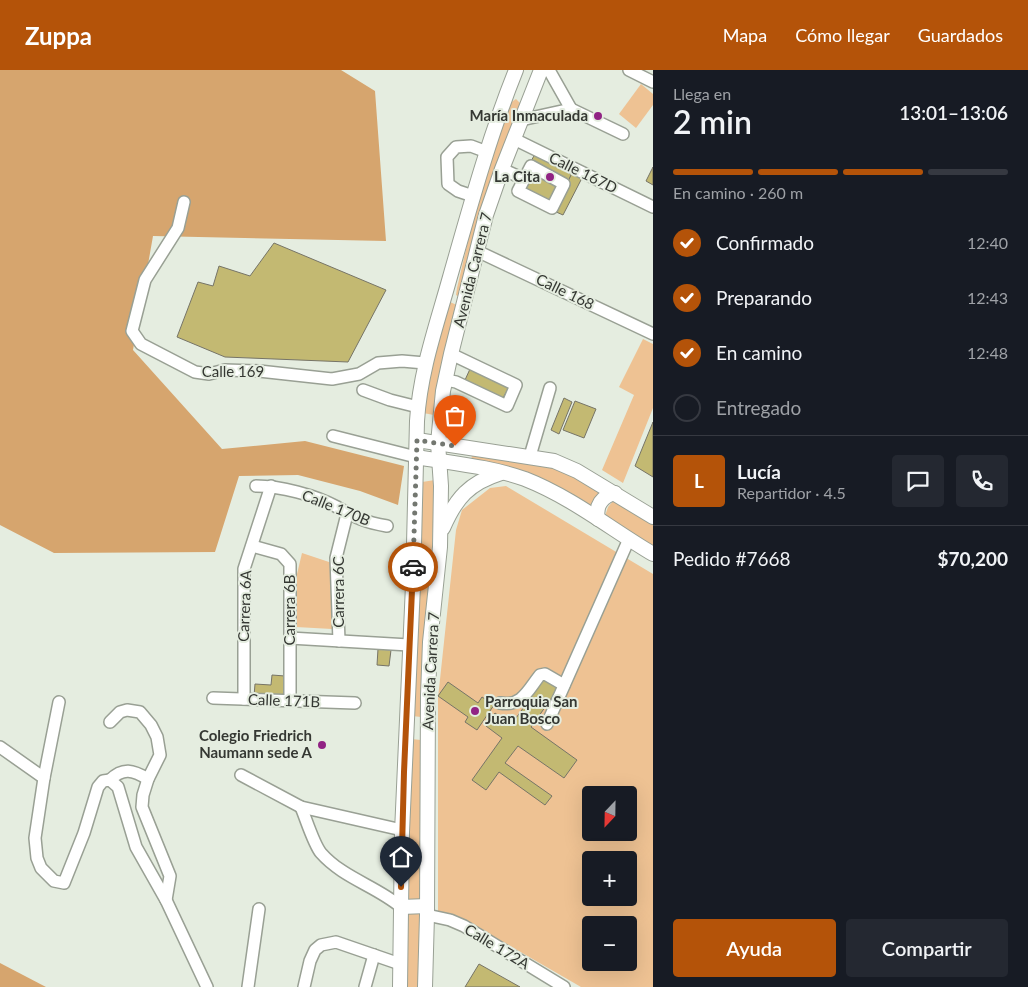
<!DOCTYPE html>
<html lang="es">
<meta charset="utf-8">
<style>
body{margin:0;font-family:Lato,sans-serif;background:#242831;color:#f1f3f6;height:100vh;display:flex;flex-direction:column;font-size:19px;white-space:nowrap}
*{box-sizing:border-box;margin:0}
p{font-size:16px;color:#9ea1a6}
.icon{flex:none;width:28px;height:28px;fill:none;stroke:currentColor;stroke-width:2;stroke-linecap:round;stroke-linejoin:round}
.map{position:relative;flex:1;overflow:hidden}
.panel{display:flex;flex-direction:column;background:#171b24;width:375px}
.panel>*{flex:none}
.needle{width:32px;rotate:202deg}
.tools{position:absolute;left:582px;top:716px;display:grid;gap:10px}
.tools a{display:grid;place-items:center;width:55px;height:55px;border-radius:5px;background:#171b24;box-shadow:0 5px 20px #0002;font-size:25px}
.pin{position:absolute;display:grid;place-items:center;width:42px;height:42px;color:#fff;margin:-51px -21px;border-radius:50% 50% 50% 0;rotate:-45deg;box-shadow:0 0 5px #0007}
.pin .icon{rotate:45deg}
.courier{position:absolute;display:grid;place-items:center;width:50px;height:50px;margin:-25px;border:4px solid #b45309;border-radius:50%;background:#fff;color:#222;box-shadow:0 1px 6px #0007}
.summary em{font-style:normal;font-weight:600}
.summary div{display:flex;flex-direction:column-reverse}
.summary{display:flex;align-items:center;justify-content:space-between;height:85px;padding:0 20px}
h1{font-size:32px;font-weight:600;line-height:38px}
.bar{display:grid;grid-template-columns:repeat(4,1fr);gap:8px 5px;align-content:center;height:60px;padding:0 20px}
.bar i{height:6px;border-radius:4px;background:#363941}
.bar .current{background:#b45309}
.bar p{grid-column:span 4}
.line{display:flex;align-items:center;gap:12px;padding:0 20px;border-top:1px solid #363941}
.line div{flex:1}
.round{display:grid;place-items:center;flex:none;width:52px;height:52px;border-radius:5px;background:#242831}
ol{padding:0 20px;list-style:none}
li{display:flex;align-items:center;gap:15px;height:55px}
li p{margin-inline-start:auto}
li .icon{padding:5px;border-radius:50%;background:#b45309;color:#fff;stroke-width:4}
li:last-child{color:#9ea1a6}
li i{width:28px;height:28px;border:2px solid #363941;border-radius:50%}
.action{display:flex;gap:10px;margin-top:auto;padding:10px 20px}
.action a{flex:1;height:58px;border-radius:5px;background:#b45309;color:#fff;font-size:20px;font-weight:600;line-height:58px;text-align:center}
.action a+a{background:#242831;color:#f1f3f6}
header{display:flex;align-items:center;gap:30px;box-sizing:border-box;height:70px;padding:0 25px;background:#b45309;color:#fff}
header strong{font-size:24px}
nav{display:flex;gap:28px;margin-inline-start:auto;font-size:18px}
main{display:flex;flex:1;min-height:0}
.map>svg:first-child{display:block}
.green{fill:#eec293;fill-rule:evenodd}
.forest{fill:#d6a56e}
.building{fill:#c3b972;stroke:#767467}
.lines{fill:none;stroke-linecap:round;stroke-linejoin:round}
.minor-casing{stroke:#99a094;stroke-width:14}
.major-casing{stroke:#99a094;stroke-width:16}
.minor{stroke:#fff;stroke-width:11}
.major{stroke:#fff;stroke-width:14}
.done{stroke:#737770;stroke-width:5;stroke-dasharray:0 9}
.route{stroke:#b45309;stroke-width:6}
.poi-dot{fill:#912384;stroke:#e5ede0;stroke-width:2}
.labels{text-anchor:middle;stroke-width:4;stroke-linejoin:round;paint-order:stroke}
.poi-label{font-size:15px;font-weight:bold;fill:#353833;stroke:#e5ede0;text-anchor:end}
.street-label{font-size:15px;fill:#353833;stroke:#e5ede0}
</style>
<header>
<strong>Zuppa</strong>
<nav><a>Mapa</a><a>Cómo llegar</a><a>Guardados</a></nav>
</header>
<main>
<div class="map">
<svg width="653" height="917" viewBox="0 0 653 917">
<rect width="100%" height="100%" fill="#e5ede0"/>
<g class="green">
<path d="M641,14L653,24V35L636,58L619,44Z"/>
<path d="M516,29L521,34L490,112L480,144L459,227L456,225L457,218L476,137L497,69L510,33Z"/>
<path d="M450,232L459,236L434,345L423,343L430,297Z"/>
<path d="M643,269L653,274V338L623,413L602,400L634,325L619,317Z"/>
<path d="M472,383L556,397L602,422L592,441L471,395Z"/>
<path d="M435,410L431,499L426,549L421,647L412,646L419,532L422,412Z"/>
<path d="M506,416L653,504V917H581L458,846L438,841V628L456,460L462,440L490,418ZM591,725H629V762H591ZM591,790H629V828H591ZM591,855H629V892H591Z"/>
<path d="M614,430L653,453V478L605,446L608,437Z"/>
<path d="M302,483L335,494L332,559L296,557L293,521Z"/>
<path d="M411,669L421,670L422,831L405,830Z"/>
<path d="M423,842L418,917H404V843Z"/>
</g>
<g class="forest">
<path d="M0,0H341L375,21L386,171L153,166L133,280L222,379L305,371L404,396L398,435L360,421L298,405L239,406L215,482L54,483L0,455Z"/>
<path d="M0,893L46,917H0Z"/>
</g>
<g class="building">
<path d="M535,84L572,103L568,112L530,93Z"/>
<path d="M653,97V115L646,111Z"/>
<path d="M532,99L560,114L550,133L522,118Z"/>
<path d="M572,103L582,108L563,145L554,141Z"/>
<path d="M274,173L386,220L348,292L225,287L177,267L198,212L213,216L219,196L250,206Z"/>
<path d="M470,299L509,317L503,328L465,310Z"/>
<path d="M564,328L572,332L559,364L551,360Z"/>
<path d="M575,331L596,339L584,368L563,360Z"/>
<path d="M653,352V407L635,396Z"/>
<path d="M378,579L391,580L389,596L377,595Z"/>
<path d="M272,605L285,606L283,628L254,626L255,614L271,615Z"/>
<path d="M544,609L558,619L531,657L577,690L564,708L518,676L505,693L552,726L545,735L499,702L486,720L472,710L502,668L486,656L495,643L511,655Z"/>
<path d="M448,612L478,633L482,627L494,635L477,660L465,652L468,647L438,626Z"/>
<path d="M479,894L520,917H465Z"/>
</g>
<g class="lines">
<defs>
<g id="minor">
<path d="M629,0L653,12"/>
<path d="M571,39L623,64"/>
<path d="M521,50L571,39L549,0"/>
<path d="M514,69L653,137"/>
<path d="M531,96L564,114L552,138L518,121Z"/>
<path d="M502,99L524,109"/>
<path d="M473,126L458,121L448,114L447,87L456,77L471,76L487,82"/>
<path d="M184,132L178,158L145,210L132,261L141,274L195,302L209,304L225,300L259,301L332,309L359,304L378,293L402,291L425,293"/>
<path d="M477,181L653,264"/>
<path d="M446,310L456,312L507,336L516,315L451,284"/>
<path d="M363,320L390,330L418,337"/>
<path d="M333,366L416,387"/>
<path d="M530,386L550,318"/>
<path d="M256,416C280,416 315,425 337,437C357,448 364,452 387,456"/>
<path d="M252,476L281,484L290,494V631"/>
<path d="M290,568L409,575"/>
<path d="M339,571L336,488L347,444"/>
<path d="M213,628L355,633"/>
<path d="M244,629V499L271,416"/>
<path d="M59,632L44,708L35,768L37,788L41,798L54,811L64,813L84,763L98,717L103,711L110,710L118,717L136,777L166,830L207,917"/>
<path d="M500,633C522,637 528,620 540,605L545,604L564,615"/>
<path d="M110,652L120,642L127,640L140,642L151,655L157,667L160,685L148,709L143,725L142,737L170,806L166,830"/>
<path d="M547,654L629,469"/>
<path d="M0,677L44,708"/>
<path d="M241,705L301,737L402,760"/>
<path d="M110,710C123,697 133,700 148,709"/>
<path d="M301,737C306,749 314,775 321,783C343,808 376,816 401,837"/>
<path d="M427,845L450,850L464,856L564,917"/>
<path d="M248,917L259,839"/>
<path d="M304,917L310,891L315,880L321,875L336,872L400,894"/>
<path d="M365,917L374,885"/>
</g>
<g id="major">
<path d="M417,370L554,391L577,401L653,447"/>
<path d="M416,387C451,393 492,397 525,409C571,427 611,459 653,484"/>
<path d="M598,449C595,436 602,426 615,423"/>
<path d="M443,458C456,428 469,413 501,403"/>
<path d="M401,837L427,836"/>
<path d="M400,917L402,762L413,515L417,351C420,301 437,254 450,207C470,137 489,67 516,0"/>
<path d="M425,917L427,845L428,625L430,572L440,477L441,416L438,373L443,321L451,284L486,145L502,99L541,0"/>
</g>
</defs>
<use href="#minor" class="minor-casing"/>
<use href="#major" class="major-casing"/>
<use href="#minor" class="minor"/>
<use href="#major" class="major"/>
</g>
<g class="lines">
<path class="done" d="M413,497L417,370L455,376"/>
<path class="route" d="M401,817L404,702L413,497"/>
</g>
<g class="poi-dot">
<circle cx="598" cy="46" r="5"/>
<circle cx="550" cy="107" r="5"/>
<circle cx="475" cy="641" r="5"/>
<circle cx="322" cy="675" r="5"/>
</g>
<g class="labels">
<g class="poi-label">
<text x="588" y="51">María Inmaculada</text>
<text x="540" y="112">La Cita</text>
<text x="485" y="637" text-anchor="start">Parroquia San<tspan x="485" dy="17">Juan Bosco</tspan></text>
<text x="312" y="671">Colegio Friedrich<tspan x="312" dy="17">Naumann sede A</tspan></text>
</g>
<g class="street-label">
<text transform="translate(583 103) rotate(26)" y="5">Calle 167D</text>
<text transform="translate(473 200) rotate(-76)" y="5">Avenida Carrera 7</text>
<text transform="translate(565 222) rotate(26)" y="5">Calle 168</text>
<text x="233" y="307">Calle 169</text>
<text transform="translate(336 438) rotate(22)" y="5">Calle 170B</text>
<text transform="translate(339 522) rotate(-90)" y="5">Carrera 6C</text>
<text transform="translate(245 536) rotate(-88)" y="5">Carrera 6A</text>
<text transform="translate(290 540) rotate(-90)" y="5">Carrera 6B</text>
<text transform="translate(431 601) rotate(-87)" y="5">Avenida Carrera 7</text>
<text transform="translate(284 631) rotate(2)" y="5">Calle 171B</text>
<text transform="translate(497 877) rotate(31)" y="5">Calle 172A</text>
</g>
</g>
</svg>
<div class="tools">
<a><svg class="needle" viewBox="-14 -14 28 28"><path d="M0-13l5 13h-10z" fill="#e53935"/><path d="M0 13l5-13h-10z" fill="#9ea1a6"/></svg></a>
<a>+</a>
<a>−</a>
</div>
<div class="pin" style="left:455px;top:376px;background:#ea580c"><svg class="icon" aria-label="bag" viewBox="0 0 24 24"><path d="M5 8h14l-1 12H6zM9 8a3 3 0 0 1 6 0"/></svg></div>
<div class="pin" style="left:401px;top:817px;background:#1f2937"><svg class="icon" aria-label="home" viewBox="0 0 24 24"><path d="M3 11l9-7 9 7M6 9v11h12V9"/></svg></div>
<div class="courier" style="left:413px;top:497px"><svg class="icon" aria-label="car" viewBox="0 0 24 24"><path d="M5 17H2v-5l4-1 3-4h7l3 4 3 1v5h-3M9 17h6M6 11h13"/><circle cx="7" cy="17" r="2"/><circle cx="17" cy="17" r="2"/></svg></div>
</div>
<section class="panel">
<div class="summary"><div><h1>2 min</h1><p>Llega en</p></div><em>13:01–13:06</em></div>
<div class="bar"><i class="current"></i><i class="current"></i><i class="current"></i><i></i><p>En camino · 260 m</p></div>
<ol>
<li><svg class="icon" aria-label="check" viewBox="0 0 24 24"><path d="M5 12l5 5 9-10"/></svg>Confirmado<p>12:40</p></li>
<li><svg class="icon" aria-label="check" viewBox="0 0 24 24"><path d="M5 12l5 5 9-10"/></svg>Preparando<p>12:43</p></li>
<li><svg class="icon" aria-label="check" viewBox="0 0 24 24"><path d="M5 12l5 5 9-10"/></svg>En camino<p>12:48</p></li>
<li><i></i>Entregado</li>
</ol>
<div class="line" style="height:90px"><b class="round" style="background:#b45309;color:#fff">L</b><div><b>Lucía</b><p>Repartidor · 4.5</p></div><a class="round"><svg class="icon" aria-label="chat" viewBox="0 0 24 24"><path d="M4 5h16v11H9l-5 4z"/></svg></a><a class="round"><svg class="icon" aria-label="phone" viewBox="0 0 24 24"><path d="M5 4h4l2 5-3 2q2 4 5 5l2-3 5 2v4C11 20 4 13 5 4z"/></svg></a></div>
<div class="line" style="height:65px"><div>Pedido #7668</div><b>$70,200</b></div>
<div class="action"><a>Ayuda</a><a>Compartir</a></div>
</section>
</main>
